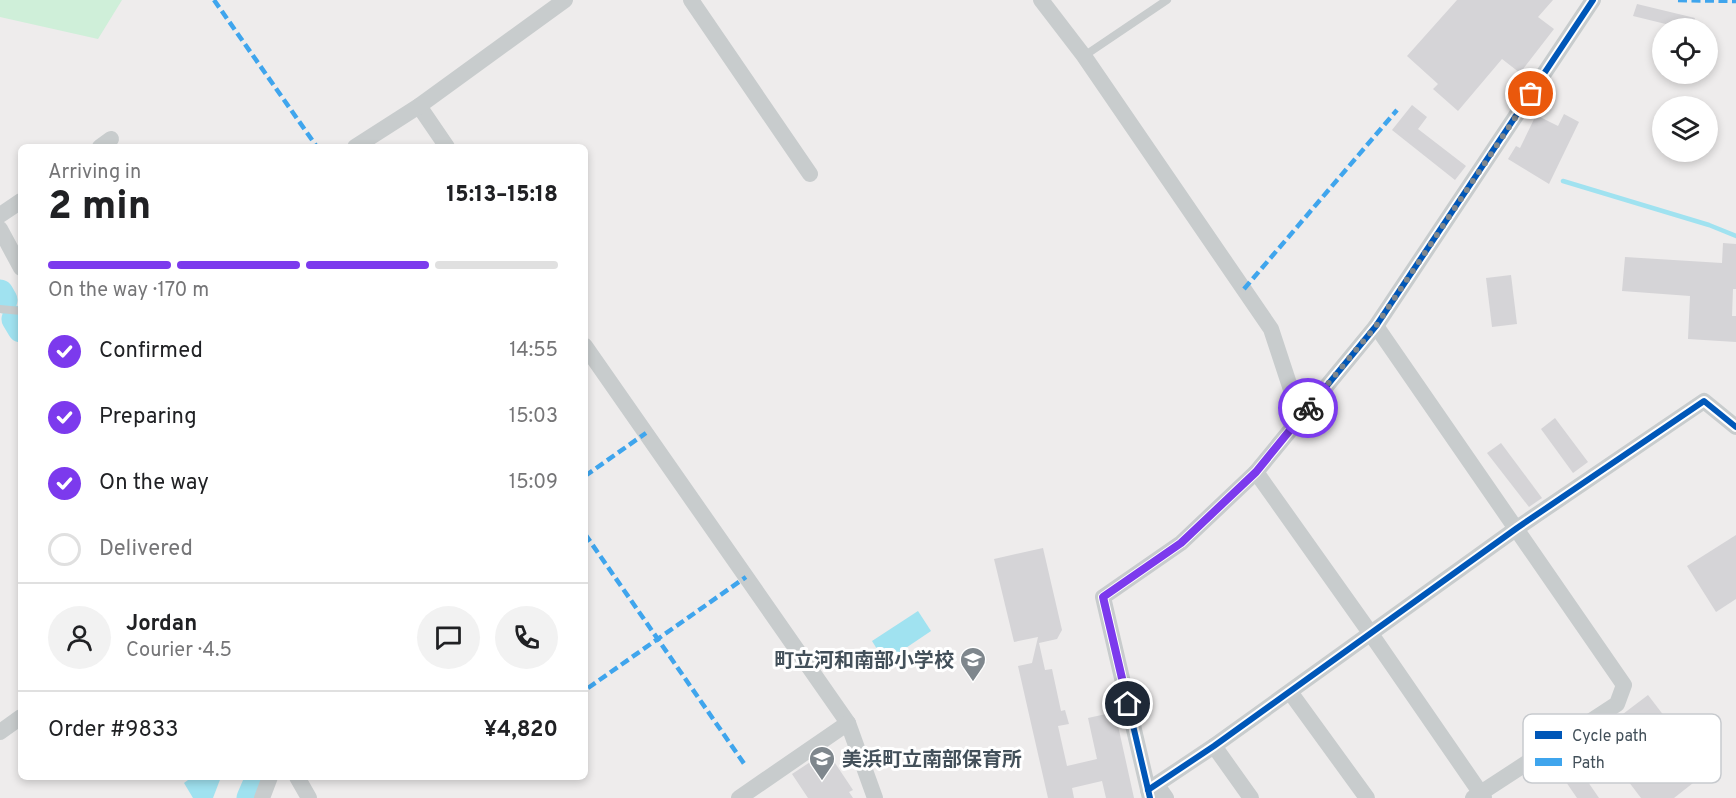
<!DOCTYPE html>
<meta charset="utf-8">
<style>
body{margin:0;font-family:Overpass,"Noto Sans JP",sans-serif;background:#f2f2f2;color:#202124;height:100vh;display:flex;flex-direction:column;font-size:22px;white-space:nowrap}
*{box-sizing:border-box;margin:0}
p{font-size:20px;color:#757577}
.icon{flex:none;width:33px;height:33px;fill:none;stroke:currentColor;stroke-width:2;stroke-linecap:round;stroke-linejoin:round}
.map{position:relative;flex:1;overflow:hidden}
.sheet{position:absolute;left:18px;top:144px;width:570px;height:636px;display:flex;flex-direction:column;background:#fff;border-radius:9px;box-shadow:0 3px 9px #0003}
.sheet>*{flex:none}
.fabs{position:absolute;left:1652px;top:18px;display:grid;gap:12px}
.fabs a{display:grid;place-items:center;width:66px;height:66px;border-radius:50%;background:#fff;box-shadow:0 3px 9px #0003;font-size:30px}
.pin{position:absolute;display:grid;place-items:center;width:51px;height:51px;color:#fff;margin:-26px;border:3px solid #fff;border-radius:50%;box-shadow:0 2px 6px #0007}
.courier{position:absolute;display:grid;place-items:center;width:60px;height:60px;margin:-30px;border:4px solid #7c3aed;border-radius:50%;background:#fff;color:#222;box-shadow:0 2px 8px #0007}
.head em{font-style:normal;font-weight:800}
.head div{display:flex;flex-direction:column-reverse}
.head{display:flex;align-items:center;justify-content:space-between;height:102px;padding:0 30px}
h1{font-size:39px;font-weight:800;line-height:45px}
.bar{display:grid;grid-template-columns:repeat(4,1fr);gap:9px 6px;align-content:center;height:72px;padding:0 30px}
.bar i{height:8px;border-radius:4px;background:#e0e0e0}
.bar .active{background:#7c3aed}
.bar p{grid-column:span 4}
.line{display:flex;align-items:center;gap:15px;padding:0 30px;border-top:2px solid #e0e0e0}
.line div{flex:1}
.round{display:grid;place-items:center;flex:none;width:63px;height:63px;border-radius:32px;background:#f2f2f2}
ol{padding:0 30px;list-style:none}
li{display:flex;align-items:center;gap:18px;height:66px}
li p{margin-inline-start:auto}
li .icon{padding:6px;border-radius:50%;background:#7c3aed;color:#fff;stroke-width:4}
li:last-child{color:#757577}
li i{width:33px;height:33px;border:3px solid #e0e0e0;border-radius:50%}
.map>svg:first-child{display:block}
.green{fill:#cfefd9}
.water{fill:#a0e2f0}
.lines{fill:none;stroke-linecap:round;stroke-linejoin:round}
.stream{stroke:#a0e2f0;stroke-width:4.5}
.river{stroke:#a0e2f0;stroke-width:27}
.building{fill:#d5d4d7}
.lane{stroke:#c8cccd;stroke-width:8}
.street{stroke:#c8cccd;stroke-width:16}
.quiet{stroke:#3fa5ed;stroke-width:4.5;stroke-dasharray:9 4.5;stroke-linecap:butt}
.cycleway-casing{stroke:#fff;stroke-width:10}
.cycleway{stroke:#0057b8;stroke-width:6}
.done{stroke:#7f878d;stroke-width:6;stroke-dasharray:0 10.8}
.route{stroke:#7c3aed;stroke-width:8}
.labels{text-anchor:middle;stroke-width:6;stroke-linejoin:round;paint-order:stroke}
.poi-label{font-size:20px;font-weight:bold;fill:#43505a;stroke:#fff;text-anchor:end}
.key{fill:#fff;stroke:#c7cace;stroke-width:1.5}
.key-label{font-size:16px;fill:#43505a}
</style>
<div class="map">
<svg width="1736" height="798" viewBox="0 0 1736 798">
<rect width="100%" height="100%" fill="#eeecec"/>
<path class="green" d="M0,0H122L98,39L0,17Z"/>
<g class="water">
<path d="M918,611L931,631L885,662L872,641Z"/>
<path d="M192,777H221L213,798H193L184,783Z"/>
</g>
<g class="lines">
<path class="stream" d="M1563,181L1709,225L1736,236"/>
<g class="river">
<path d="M0,293L4,300"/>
<path d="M15,319L21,329"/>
<path d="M250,798L259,777"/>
</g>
</g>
<g class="building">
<path d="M1457,0H1553L1538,17L1554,29L1520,73L1502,59L1458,111L1433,89L1438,84L1407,56Z"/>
<path d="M1637,4L1695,18L1692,28H1682L1633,16Z"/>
<path d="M1412,105L1427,117L1418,129L1466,166L1455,180L1392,130Z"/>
<path d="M1564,114L1579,122L1549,184L1508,159L1516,146L1520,148L1536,115L1558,126Z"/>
<path d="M1723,243L1736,244V289H1733L1732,316H1736V342L1688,339L1690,296L1622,291L1625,257L1722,263Z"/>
<path d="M1511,275L1517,324L1492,327L1486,278Z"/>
<path d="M1555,418L1588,462L1573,473L1541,429Z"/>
<path d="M1501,443L1542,498L1529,507L1487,453Z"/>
<path d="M1736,535V599L1716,612L1687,566Z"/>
<path d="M1043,548L1062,630L1057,639L1039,643L1045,670L1052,669L1061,711L1065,710L1069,724L1058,726L1067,766L1097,759L1088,718L1115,712L1134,798H1106L1102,781L1072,788L1074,798H1048L1018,666L1032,663L1038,637L1014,642L994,559Z"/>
<path d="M1648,695L1707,772L1674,798H1641L1594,736Z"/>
<path d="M1566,750L1599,798H1577L1551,760Z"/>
<path d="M827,751L853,790L849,792L853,798H808L792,774Z"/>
</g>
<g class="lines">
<g class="lane">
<path d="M1084,56L1167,0"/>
<path d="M0,309L21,311"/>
</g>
<g class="street">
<path d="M691,0L810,174"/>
<path d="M1041,0L1084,56L1271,329L1300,417"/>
<path d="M419,106L447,147"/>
<path d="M100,147L111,139"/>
<path d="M355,147L419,106L565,0"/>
<path d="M0,215L21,201"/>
<path d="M0,229L21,268"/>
<path d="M1376,326L1624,685L1617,704L1473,798"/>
<path d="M585,346L848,723L875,798"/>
<path d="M1256,472L1371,634L1484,798"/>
<path d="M1290,692L1367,798"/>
<path d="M0,732L21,717"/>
<path d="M1214,746L1251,798"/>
<path d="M297,777L309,798"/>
<path d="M1157,785L1166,798"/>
<path d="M1148,790L1214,746L1517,528L1704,401L1736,427"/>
<path d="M262,798L270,777"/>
<path d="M739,798L848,723"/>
<path d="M1150,798L1103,597L1181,543L1256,472L1376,326L1593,0"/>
</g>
<g class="quiet">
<path d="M214,0L317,147"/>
<path d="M1678,0L1736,1"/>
<path d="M1244,289L1397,110"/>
<path d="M585,476L646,433"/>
<path d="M585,534L745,765"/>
<path d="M588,688L746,577"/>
</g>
<defs>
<g id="cycleway">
<path d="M1148,790L1214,746L1517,528L1704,401L1736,427"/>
<path d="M1150,798L1103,597L1181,543L1256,472L1376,326L1593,0"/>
</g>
</defs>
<use href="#cycleway" class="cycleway-casing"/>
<use href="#cycleway" class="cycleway"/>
</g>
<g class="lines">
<path class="done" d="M1308,408L1376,326L1531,94"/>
<path class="route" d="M1128,704L1103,597L1181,543L1256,472L1308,408"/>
</g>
<defs>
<symbol id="school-pin" viewBox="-11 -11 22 30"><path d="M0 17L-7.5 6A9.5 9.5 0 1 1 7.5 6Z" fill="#7f878d" stroke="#fff"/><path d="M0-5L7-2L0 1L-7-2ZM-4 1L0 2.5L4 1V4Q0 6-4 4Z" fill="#fff"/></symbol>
</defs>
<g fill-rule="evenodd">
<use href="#school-pin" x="958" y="645" width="30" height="40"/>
<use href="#school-pin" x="807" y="744" width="30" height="40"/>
</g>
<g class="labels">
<g class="poi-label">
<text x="954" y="667">町立河和南部小学校</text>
<text x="842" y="766" text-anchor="start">美浜町立南部保育所</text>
</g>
</g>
<rect x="1523" y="714" width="198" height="69" rx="9" class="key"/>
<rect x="1535" y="731" width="27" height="8" fill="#0057b8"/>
<rect x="1535" y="758" width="27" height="8" fill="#3fa5ed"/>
<g class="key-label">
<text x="1572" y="741">Cycle path</text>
<text x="1572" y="768">Path</text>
</g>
</svg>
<div class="fabs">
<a><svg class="icon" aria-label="locate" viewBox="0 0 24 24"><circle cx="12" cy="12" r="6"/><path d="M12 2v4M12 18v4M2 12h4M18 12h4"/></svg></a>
<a><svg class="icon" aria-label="layers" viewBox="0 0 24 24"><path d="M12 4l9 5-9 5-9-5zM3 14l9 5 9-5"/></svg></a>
</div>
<div class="pin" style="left:1531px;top:94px;background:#ea580c"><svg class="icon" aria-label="bag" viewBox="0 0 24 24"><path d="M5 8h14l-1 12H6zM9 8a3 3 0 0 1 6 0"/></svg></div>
<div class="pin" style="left:1128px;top:704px;background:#1f2937"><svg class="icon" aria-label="home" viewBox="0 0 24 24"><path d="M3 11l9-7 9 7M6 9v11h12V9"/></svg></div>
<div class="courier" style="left:1308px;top:408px"><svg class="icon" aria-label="bike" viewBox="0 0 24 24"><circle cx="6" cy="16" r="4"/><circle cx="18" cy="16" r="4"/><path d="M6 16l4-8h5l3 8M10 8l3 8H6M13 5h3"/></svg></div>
<section class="sheet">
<div class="head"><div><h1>2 min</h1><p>Arriving in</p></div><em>15:13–15:18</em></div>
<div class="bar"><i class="active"></i><i class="active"></i><i class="active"></i><i></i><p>On the way · 170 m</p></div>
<ol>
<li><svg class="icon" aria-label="check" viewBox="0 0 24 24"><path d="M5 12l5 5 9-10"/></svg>Confirmed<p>14:55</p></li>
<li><svg class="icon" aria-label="check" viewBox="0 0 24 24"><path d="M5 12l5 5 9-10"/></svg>Preparing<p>15:03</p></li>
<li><svg class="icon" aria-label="check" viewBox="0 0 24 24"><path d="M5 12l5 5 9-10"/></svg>On the way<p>15:09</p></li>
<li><i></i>Delivered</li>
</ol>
<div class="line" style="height:108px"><a class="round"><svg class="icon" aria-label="person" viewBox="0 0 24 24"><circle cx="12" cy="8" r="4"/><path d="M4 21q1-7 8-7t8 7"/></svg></a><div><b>Jordan</b><p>Courier · 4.5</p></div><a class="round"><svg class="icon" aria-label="chat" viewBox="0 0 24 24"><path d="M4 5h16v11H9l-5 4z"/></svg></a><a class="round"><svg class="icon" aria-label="phone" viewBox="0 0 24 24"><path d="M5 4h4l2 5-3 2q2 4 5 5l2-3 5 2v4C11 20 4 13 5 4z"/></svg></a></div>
<div class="line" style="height:78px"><div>Order #9833</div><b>¥4,820</b></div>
</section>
</div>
